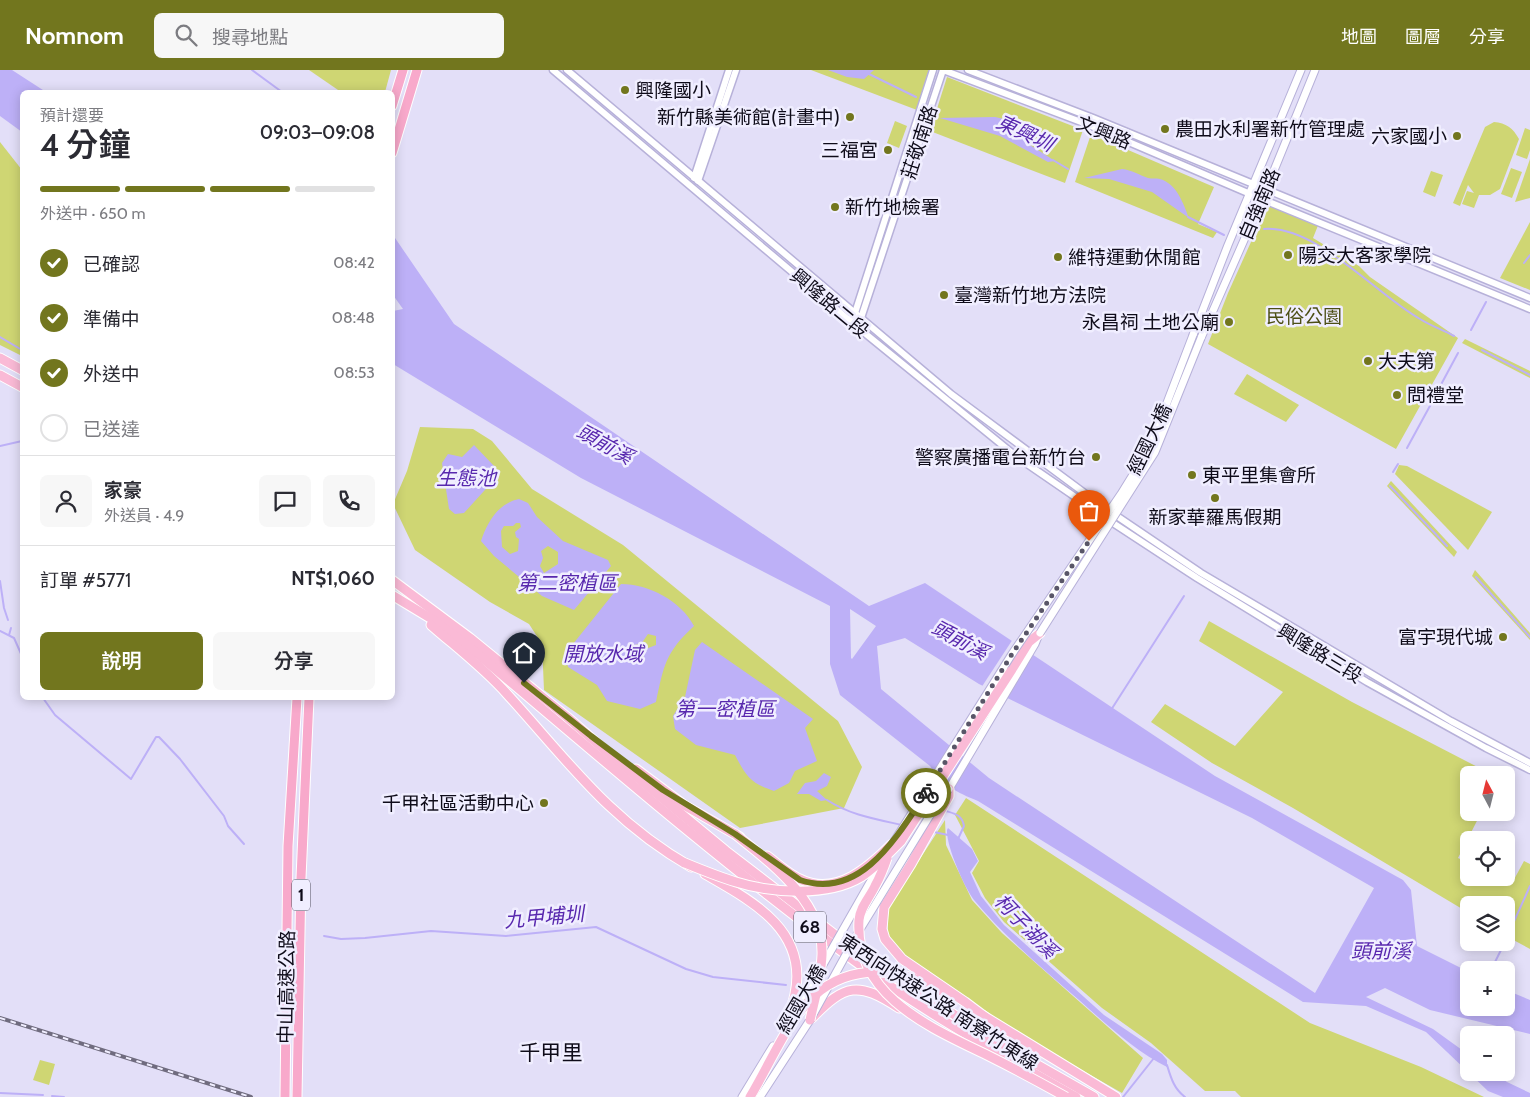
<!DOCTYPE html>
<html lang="zh-TW">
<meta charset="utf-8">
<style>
body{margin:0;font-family:Cabin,"Noto Sans TC",sans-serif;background:#f7f7f7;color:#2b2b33;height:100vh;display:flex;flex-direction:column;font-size:19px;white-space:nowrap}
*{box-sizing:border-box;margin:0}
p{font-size:16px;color:#7c7c81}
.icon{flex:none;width:28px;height:28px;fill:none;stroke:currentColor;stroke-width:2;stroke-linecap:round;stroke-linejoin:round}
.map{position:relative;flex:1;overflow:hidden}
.side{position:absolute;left:20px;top:20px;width:375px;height:610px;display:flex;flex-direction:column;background:#fff;border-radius:8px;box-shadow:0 2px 12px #0003}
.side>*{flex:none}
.needle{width:32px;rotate:353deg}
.tools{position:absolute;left:1460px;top:696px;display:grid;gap:10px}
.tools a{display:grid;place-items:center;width:55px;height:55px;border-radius:8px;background:#fff;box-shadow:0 2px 12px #0003;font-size:25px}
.pin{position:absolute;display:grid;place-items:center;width:42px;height:42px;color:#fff;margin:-51px -21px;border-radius:50% 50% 50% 0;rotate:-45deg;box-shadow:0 0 5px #0007}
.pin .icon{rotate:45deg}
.courier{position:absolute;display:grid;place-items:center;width:50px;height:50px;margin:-25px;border:4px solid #72761e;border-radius:50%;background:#fff;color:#222;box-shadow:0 1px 6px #0007}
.head em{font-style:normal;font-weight:600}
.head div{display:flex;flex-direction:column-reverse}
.head{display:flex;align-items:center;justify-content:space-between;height:85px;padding:0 20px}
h1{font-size:32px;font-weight:600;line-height:38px}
.bar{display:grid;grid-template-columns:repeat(4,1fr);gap:8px 5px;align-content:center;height:60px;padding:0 20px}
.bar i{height:6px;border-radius:4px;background:#e1e1e2}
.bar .on{background:#72761e}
.bar p{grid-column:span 4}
.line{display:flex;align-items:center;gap:12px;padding:0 20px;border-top:1px solid #e1e1e2}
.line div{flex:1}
.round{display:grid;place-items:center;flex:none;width:52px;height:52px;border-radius:8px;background:#f7f7f7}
ol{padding:0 20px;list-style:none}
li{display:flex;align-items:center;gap:15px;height:55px}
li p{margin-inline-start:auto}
li .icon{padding:5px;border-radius:50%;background:#72761e;color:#fff;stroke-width:4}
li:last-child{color:#7c7c81}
li i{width:28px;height:28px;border:2px solid #e1e1e2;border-radius:50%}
.action{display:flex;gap:10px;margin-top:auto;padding:10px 20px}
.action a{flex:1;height:58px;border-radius:8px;background:#72761e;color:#fff;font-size:20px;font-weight:600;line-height:58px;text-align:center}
.action a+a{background:#f7f7f7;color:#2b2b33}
header{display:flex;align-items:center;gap:30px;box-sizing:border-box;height:70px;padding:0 25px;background:#72761e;color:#fff}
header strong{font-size:24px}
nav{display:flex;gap:28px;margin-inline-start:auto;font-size:18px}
.search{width:350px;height:45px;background:#f7f7f7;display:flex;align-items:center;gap:12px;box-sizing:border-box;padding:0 18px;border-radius:8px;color:#7c7c81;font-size:19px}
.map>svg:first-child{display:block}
.green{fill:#cfd673}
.water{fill:#bdb0f7;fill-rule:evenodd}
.pier{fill:#e3dff8}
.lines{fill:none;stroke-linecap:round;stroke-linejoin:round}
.stream{stroke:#bdb0f7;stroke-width:2}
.tertiary-casing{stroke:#b7b1d9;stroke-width:9}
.secondary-casing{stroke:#b7b1d9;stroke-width:9}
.trunk-casing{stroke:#fff;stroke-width:11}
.motorway-casing{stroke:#fff;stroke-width:11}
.tertiary{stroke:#fff;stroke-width:6}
.secondary{stroke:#fff;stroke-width:7}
.trunk{stroke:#fabad6;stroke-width:9}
.motorway{stroke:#f8a9cb;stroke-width:9}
.rail-casing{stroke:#706c7f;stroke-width:4}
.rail{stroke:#f0eeff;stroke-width:2;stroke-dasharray:5.5;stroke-linecap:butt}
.secondary-bridge-casing{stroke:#b7b1d9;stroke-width:9;stroke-linecap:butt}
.trunk-bridge-casing{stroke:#fff;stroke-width:11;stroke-linecap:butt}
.secondary-bridge{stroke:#fff;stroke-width:7}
.trunk-bridge{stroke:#fabad6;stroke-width:9}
.done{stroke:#595668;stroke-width:5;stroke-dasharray:0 9}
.route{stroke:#72761e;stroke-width:6}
.poi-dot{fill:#72761e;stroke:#f0eeff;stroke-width:2}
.labels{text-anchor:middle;stroke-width:5;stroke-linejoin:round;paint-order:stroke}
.shield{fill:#f0eeff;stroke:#52505f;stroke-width:1}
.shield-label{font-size:18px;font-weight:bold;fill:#0f0c1a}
.poi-label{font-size:19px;fill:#0f0c1a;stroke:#f0eeff;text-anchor:start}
.street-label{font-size:19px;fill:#0f0c1a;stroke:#f0eeff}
.park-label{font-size:19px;fill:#4c4f15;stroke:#f0eeff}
.water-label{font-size:20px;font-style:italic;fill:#5828ae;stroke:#f0eeff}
.quarter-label{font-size:21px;fill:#0f0c1a;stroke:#f0eeff}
</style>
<header>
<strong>Nomnom</strong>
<div class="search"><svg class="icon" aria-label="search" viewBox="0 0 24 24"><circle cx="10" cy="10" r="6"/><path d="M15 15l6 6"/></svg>搜尋地點</div>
<nav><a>地圖</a><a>圖層</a><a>分享</a></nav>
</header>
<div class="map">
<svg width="1530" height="1027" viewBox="0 0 1530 1027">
<rect width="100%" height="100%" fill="#e3dff8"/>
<g class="green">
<path d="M309,0H391L385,22H341Z"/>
<path d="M811,0H929L917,40Z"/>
<path d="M947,7L1083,60L1065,113L930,61Z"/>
<path d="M895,51L907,56L899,78L887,73Z"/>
<path d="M1494,52C1506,53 1513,58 1519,69L1500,119L1490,125H1479L1474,138L1462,134L1467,121L1474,123L1468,115L1460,136L1453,133L1485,57Z"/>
<path d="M1525,58L1530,60V80L1527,89L1516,85Z"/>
<path d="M1091,64L1214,117L1198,154L1217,162L1213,168L1075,112Z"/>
<path d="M0,72L22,100V286L0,275Z"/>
<path d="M1530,89V128L1515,132Z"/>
<path d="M1511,98L1522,102L1512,128L1501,124Z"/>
<path d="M1431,101L1443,105L1435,127L1423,122Z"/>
<path d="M1269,132L1319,153L1313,168L1359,196L1370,207L1458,268L1396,379L1208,274L1228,223Z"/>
<path d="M1530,152V220L1500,208Z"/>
<path d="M1465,269L1530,301V308L1462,273Z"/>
<path d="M1247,304L1299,335L1286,352L1234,324Z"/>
<path d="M420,357L473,359L492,371L532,419L623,475L838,651L862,697L844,738L740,758L544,620L542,574L529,554L490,532L415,480L393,434L407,401Z"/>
<path d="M1399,395L1407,396L1492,442L1468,480L1395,404Z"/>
<path d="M1391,411L1457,482L1454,487L1387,416Z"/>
<path d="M1475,500L1530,563V570L1472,506Z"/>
<path d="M1209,551L1352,632L1493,705H1469V742L1481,743L1458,788L1469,793V808H1497L1511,815L1524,791L1530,794V879L1506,866V835H1469V843L1293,738L1212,693L1151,652L1165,634L1235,676L1283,622L1199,571Z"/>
<path d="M966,728L1310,953L1421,997L1484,1027H1241L1235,1021H1205L1151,973L1102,938L1004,852L985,828L972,803L979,791L955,745Z"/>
<path d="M945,750L946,775L972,830L1002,863L1143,988L1122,1023L987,946L906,890L888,865L887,840Z"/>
<path d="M40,990L55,994L49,1015L33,1010Z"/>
</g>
<g class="water">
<path d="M0,0H12L46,22H22V62L0,46Z"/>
<path d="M828,0H874L864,9L847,7Z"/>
<path d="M995,47L1004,49L1027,73L1055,91L1048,92L1000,66L940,48Z"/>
<path d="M1122,99C1132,100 1139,105 1148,108C1152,109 1156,108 1160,109C1177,114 1183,133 1189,148L1152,122L1109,109L1084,108Z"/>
<path d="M393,165L454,254L869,536L925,513L1215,706L1403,810L1411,820L1417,876L1469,902V938H1506V920L1530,930V964L1430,940L1385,918L1366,927L1433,959L1469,985V1002L1494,1003L1507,1012L1530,1023V1027H1503L1488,1021L1426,962L1366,936L1303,932L978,731C956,722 944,716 930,696L840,625L830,594V536L581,408L393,294V241L403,239L393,225ZM850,539L876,556L852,589L851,588ZM905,568L979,614L1252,748L1374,818L1315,923L989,708L881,619L877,576Z"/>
<path d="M474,375L494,396V410L464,443L455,444L449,439L442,393L448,384L462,387Z"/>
<path d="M519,429L528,433L537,447L563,471L608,490L611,496L574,540L542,526L494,486L481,471C487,453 498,433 519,429ZM516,453H520L521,457L515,462L516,467L519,469L518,481L510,484L502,477L501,461L504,456H513ZM548,476L558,482V494L544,503L540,496L543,488L541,481Z"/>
<path d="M621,514C649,514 681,531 694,556C665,583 664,595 656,632L640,639L607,631L597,615L568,597L565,584ZM648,564L656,566V575L643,580L644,587L639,589L633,584L634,575L641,574Z"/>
<path d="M702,572L813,649L805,658L817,691L795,701L789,713L774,721C750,713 746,706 735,685L696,675L675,659L673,646L685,627L695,580Z"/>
<path d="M824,703L831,707L827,716L817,721L827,730L821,731L809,724H797L805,713L816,711Z"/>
<path d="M948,758L972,779L978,791L970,802L981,826L1004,855L1104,945L1162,984L1167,990V997C1135,981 1106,954 1079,930C1043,899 1005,867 974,830C964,817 946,775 947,760Z"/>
</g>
<path class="pier" d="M1013,569L1033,582L1005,630L981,618Z"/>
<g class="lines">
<g class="stream">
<path d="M252,0L282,22"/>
<path d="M869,4L916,27"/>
<path d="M1053,90L1068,99"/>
<path d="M1188,147L1224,165"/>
<path d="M1264,159C1316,155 1377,225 1420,249C1431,256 1443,260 1454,266"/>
<path d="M1524,193L1530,185"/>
<path d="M1471,260L1486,232"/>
<path d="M0,267L22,280"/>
<path d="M1482,280L1530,305"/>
<path d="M1437,322L1458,283"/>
<path d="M0,376L22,371"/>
<path d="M1407,378L1431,334"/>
<path d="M1393,402L1398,394"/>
<path d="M1390,416L1447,476"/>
<path d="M1476,507L1530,567"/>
<path d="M0,511L4,538L8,550"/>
<path d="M0,561L14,568L22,586"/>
<path d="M9,565L11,558"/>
<path d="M43,628L55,645L131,709L156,667H159L180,689L224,746L228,756L244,774"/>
<path d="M1111,640L1184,526"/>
<path d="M827,730C850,745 875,749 902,755"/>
<path d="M946,739V741C956,744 962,745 964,756L958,769"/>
<path d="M934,762L948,765"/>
<path d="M324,866L341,869L365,868L431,861L506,866L596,857L686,899L713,907L786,915"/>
<path d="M1506,869L1530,816"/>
<path d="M1491,900L1505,872"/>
<path d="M1167,995C1171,1008 1174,1019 1185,1027"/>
<path d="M0,1023L43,1025"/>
<path d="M52,1026L64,1027"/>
<path d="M1123,1027L1154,988"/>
</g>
<defs>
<g id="tertiary">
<path d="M553,0L856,256L1017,387L1116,455L1197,508L1367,612L1486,678L1530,700"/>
<path d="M567,0L951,324L1102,436L1201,503L1451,651L1530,693"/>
<path d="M943,0L1089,55L1269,132L1530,239"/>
<path d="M968,0L1093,48L1530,228"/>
<path d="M694,108L729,0"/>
<path d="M698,111L736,0"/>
<path d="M849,250L855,243L933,0"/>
<path d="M860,251L943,0"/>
</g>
<g id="secondary">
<path d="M1193,265L1228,175L1301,0"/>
<path d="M1201,268L1266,120L1315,0"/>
<path d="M949,719L1035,574L1039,564"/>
<path d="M742,1027L773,976"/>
</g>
<g id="trunk">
<path d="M0,288L22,300"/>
<path d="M0,305L22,317"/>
<path d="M392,510L470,568L567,647L616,690L726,781L860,884L992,969L1094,1027"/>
<path d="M392,525L435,551L467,575C594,682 719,791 852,889C922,941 1000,984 1076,1027"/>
<path d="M431,555C456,577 484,598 507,624C567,690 610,751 691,797"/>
<path d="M1011,601L1029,572L1040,563"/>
<path d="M636,699L684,735L740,767"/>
<path d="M949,719V726L911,794L884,837L882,859L885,869L902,889L965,932L985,947"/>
<path d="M767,786C778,794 789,805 802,810C837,826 869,797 892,774"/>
<path d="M705,804C752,831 808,860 795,924C793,934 789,944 785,954"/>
<path d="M895,903L920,910L941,921"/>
<path d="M982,945L1116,1027"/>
<path d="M812,948C845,914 858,911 899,938"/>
</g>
<g id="motorway">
<path d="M392,36L403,0"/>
<path d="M392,83L417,0"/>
<path d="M285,1027L288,776L297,628"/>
<path d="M297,1027L301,808L309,628"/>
</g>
</defs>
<use href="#tertiary" class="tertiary-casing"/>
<use href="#secondary" class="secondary-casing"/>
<use href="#trunk" class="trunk-casing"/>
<use href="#motorway" class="motorway-casing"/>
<use href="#tertiary" class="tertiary"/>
<use href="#secondary" class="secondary"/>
<use href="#trunk" class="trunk"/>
<use href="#motorway" class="motorway"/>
<defs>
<path id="rail" d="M0,948L251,1027"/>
</defs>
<use href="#rail" class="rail-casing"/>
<use href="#rail" class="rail"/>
<defs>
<g id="secondary-bridge">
<path d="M1040,563L1155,382L1201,268"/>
<path d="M888,781L1012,584L1121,424L1150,377L1193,265"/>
<path d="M785,955L808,921L881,793"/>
<path d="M760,1027L810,950L859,861L943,724L949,719"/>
</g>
<g id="trunk-bridge">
<path d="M735,764C772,794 824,832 822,885C821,908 815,928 810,950"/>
<path d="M887,788C884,797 880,807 875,816C870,827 860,837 859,850C854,927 932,958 989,986C1015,999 1041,1013 1066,1027"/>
<path d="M685,793C702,800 719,807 736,812C771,823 828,827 861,807C876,797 888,784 901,771L1011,601"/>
<path d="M750,1027C787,965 806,893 893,903"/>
</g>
</defs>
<use href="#secondary-bridge" class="secondary-bridge-casing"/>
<use href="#trunk-bridge" class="trunk-bridge-casing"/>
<use href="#secondary-bridge" class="secondary-bridge"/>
<use href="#trunk-bridge" class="trunk-bridge"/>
</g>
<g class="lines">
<path class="done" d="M926,723L1012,584L1089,471"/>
<path class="route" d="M524,613L591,666L663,720L735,764L800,810C861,831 898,765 926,723"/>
</g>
<g class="poi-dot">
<circle cx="625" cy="20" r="5"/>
<circle cx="850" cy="47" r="5"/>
<circle cx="1165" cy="59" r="5"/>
<circle cx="1457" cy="66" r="5"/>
<circle cx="888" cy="80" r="5"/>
<circle cx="835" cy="137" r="5"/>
<circle cx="1288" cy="185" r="5"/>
<circle cx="1058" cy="187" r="5"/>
<circle cx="944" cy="225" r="5"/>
<circle cx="1229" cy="252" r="5"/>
<circle cx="1368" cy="291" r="5"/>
<circle cx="1397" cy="325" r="5"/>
<circle cx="1096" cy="387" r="5"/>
<circle cx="1192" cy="405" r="5"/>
<circle cx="1215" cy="428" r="5"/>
<circle cx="1503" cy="567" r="5"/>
<circle cx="544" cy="733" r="5"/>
</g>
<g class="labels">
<g class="shield">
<rect x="292" y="809.5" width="18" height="31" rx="4"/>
<rect x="794" y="841.5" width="32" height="31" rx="4"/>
</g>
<g class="shield-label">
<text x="301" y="831">1</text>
<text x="810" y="863">68</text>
</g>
<g class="poi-label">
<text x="635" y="27">興隆國小</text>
<text x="840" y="54" text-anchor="end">新竹縣美術館(計畫中)</text>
<text x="1175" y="66">農田水利署新竹管理處</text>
<text x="1447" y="73" text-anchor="end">六家國小</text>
<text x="878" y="87" text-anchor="end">三福宮</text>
<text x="845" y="144">新竹地檢署</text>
<text x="1298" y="192">陽交大客家學院</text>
<text x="1068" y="194">維特運動休閒館</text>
<text x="954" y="232">臺灣新竹地方法院</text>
<text x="1219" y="259" text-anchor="end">永昌祠 土地公廟</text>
<text x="1378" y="298">大夫第</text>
<text x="1407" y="332">問禮堂</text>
<text x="1086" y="394" text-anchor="end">警察廣播電台新竹台</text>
<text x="1202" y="412">東平里集會所</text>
<text x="1215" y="454" text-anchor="middle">新家華羅馬假期</text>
<text x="1493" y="574" text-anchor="end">富宇現代城</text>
<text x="534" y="740" text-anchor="end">千甲社區活動中心</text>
</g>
<g class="street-label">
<text transform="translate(1104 62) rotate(22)" y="7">文興路</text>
<text transform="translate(919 72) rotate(-72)" y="7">莊敬南路</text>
<text transform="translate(1259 134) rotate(-67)" y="7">自強南路</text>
<text transform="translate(830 233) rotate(40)" y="7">興隆路二段</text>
<text transform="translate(1149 369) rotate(-64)" y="7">經國大橋</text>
<text transform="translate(1320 583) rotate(31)" y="7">興隆路三段</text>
<text transform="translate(286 917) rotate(-89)" y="7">中山高速公路</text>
<text transform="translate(801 929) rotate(-59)" y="7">經國大橋</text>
<text transform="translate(939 932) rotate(33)" y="7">東西向快速公路 南寮竹東線</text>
</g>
<g class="park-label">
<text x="1304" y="253">民俗公園</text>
</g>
<g class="water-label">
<text transform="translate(1025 63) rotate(25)" y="7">東興圳</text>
<text transform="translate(605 374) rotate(29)" y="7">頭前溪</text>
<text x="466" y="415">生態池</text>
<text x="567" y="520">第二密植區</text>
<text transform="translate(960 570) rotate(28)" y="7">頭前溪</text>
<text x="603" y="591">開放水域</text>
<text x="725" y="646">第一密植區</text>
<text transform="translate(544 847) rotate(-5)" y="7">九甲埔圳</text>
<text transform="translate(1026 856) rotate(46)" y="7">柯子湖溪</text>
<text x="1381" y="888">頭前溪</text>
</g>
<g class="quarter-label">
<text x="551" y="990">千甲里</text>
</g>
</g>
</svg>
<div class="tools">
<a><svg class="needle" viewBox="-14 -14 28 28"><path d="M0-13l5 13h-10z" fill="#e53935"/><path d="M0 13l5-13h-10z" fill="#7c7c81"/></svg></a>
<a><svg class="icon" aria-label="locate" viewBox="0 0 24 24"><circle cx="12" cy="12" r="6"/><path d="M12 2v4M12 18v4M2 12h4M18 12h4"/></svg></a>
<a><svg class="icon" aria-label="layers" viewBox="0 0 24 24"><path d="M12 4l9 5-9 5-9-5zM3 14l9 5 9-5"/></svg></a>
<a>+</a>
<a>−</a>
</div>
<div class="pin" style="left:1089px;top:471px;background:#ea580c"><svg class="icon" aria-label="bag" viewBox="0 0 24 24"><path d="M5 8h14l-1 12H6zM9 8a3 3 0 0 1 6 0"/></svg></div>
<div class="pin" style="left:524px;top:613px;background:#1f2937"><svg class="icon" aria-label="home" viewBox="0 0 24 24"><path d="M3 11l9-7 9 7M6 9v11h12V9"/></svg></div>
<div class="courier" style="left:926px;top:723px"><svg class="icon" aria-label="bike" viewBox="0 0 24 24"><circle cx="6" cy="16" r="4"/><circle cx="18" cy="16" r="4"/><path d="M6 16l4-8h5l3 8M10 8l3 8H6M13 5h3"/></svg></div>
<section class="side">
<div class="head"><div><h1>4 分鐘</h1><p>預計還要</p></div><em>09:03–09:08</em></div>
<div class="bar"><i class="on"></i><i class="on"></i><i class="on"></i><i></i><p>外送中 · 650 m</p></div>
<ol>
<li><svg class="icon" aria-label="check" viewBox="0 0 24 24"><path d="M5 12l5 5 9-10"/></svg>已確認<p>08:42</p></li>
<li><svg class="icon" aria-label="check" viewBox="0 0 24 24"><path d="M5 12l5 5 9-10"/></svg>準備中<p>08:48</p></li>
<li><svg class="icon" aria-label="check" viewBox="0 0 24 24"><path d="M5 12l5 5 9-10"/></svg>外送中<p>08:53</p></li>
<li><i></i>已送達</li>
</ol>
<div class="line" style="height:90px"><a class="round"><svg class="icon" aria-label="person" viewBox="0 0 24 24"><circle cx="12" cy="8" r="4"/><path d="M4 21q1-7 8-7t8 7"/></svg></a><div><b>家豪</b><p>外送員 · 4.9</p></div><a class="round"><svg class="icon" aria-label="chat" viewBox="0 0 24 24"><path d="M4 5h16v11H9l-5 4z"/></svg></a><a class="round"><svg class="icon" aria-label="phone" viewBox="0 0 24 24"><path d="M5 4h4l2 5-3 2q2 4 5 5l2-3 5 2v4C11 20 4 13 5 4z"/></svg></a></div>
<div class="line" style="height:65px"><div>訂單 #5771</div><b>NT$1,060</b></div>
<div class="action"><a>說明</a><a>分享</a></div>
</section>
</div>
